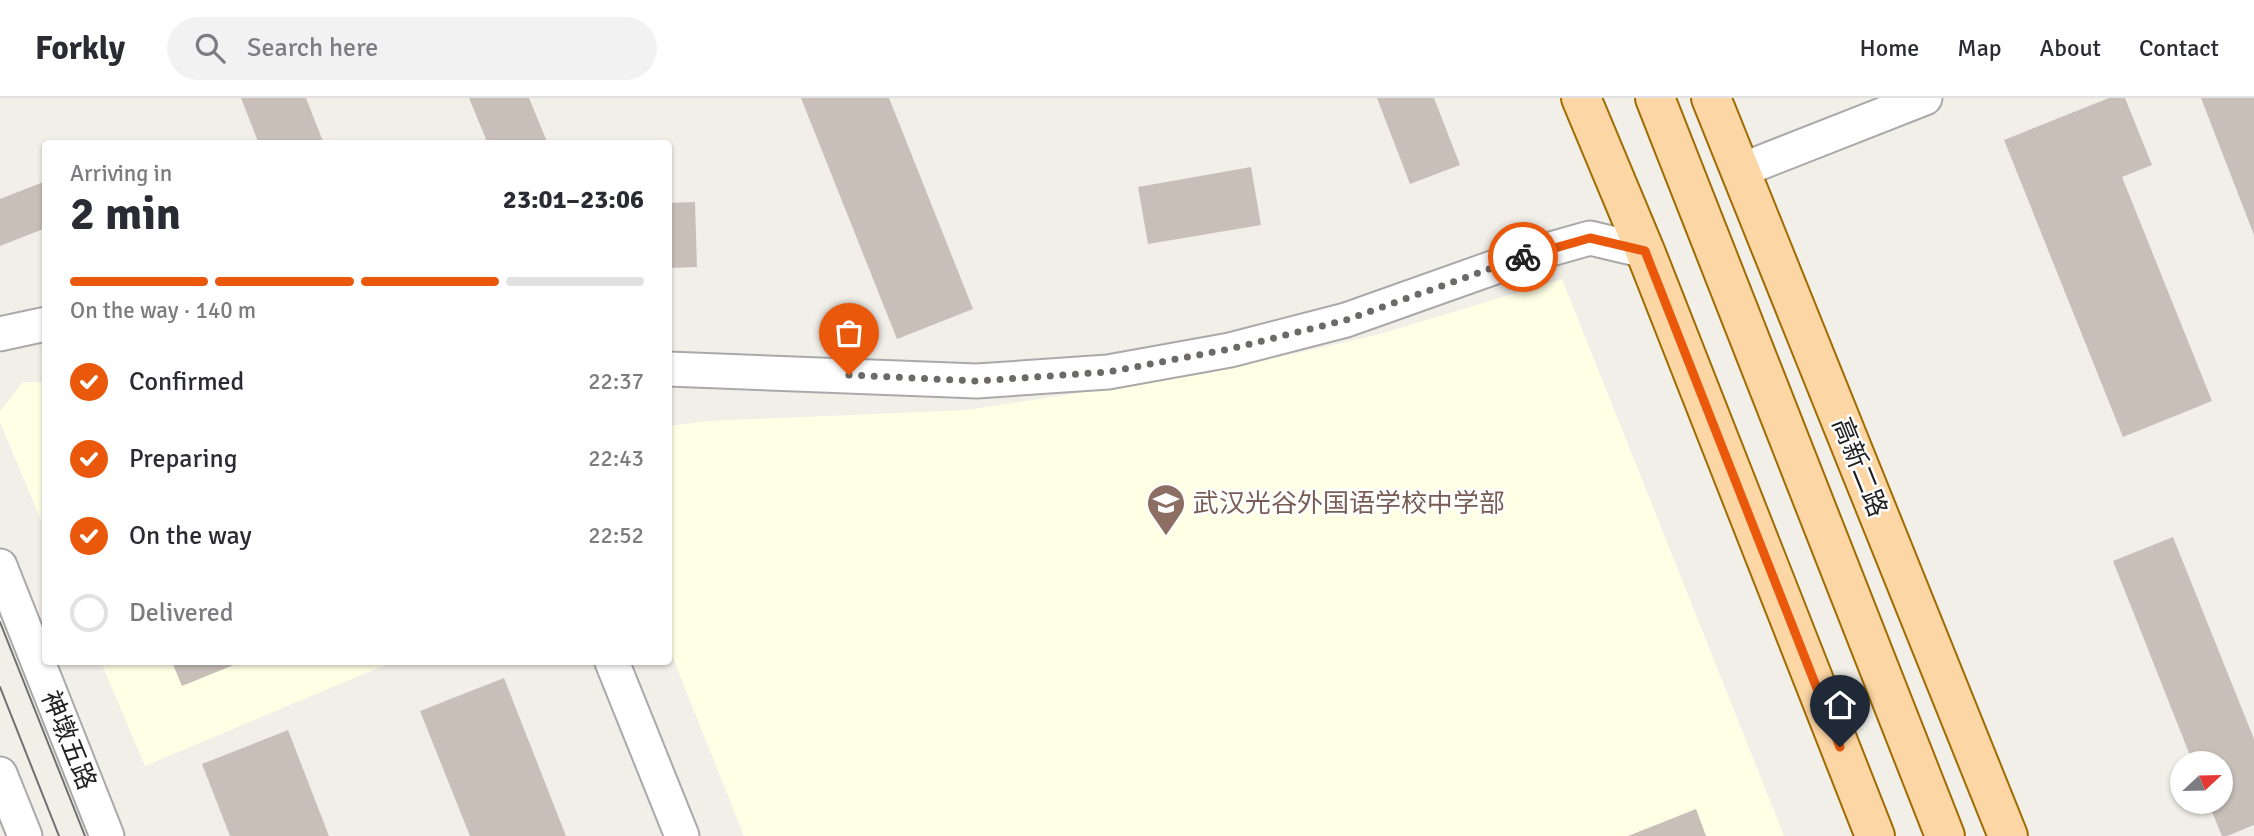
<!DOCTYPE html>
<meta charset="utf-8">
<style>
body{margin:0;font-family:Signika,"Noto Sans SC",sans-serif;background:#f2f2f3;color:#2b2b33;height:100vh;display:flex;flex-direction:column;font-size:26px;white-space:nowrap}
*{box-sizing:border-box;margin:0}
p{font-size:23px;color:#7c7c81}
.icon{flex:none;width:38px;height:38px;fill:none;stroke:currentColor;stroke-width:2;stroke-linecap:round;stroke-linejoin:round}
.map{position:relative;flex:1;overflow:hidden}
.side{position:absolute;left:42px;top:42px;width:630px;height:525px;display:flex;flex-direction:column;background:#fff;border-radius:7px;box-shadow:0 2px 5px #0004}
.side>*{flex:none}
.needle{width:46px;rotate:68deg}
.controls{position:absolute;left:2170px;top:653px;display:grid;gap:14px}
.controls a{display:grid;place-items:center;width:63px;height:63px;border-radius:50%;background:#fff;box-shadow:0 2px 5px #0004;font-size:35px}
.pin{position:absolute;display:grid;place-items:center;width:60px;height:60px;color:#fff;margin:-72px -30px;border-radius:50% 50% 50% 0;rotate:-45deg;box-shadow:0 0 7px #0007}
.pin .icon{rotate:45deg}
.courier{position:absolute;display:grid;place-items:center;width:70px;height:70px;margin:-35px;border:5px solid #ea580c;border-radius:50%;background:#fff;color:#222;box-shadow:0 2px 9px #0007}
.overview em{font-style:normal;font-weight:800}
.overview div{display:flex;flex-direction:column-reverse}
.overview{display:flex;align-items:center;justify-content:space-between;height:119px;padding:0 28px}
h1{font-size:46px;font-weight:800;line-height:52px}
.bar{display:grid;grid-template-columns:repeat(4,1fr);gap:10px 7px;align-content:center;height:84px;padding:0 28px}
.bar i{height:9px;border-radius:5px;background:#e1e1e2}
.bar .on{background:#ea580c}
.bar p{grid-column:span 4}
ol{padding:0 28px;list-style:none}
li{display:flex;align-items:center;gap:21px;height:77px}
li p{margin-inline-start:auto}
li .icon{padding:7px;border-radius:50%;background:#ea580c;color:#fff;stroke-width:4}
li:last-child{color:#7c7c81}
li i{width:38px;height:38px;border:4px solid #e1e1e2;border-radius:50%}
header{display:flex;align-items:center;gap:42px;box-sizing:border-box;height:98px;padding:0 35px;background:#fff;border-bottom:2px solid #e1e1e2}
header strong{font-size:33px}
nav{display:flex;gap:38px;margin-inline-start:auto;font-size:24px}
.search{width:490px;height:63px;background:#f2f2f3;display:flex;align-items:center;gap:18px;box-sizing:border-box;padding:0 24px;border-radius:38px;color:#7c7c81;font-size:26px}
.map>svg:first-child{display:block}
.education{fill:#ffffe5}
.building{fill:#c7bfb8}
.lines{fill:none;stroke-linecap:round;stroke-linejoin:round}
.minor-casing{stroke:#a9a9a9;stroke-width:37}
.major-casing{stroke:#a06b00;stroke-width:42}
.minor{stroke:#fff;stroke-width:33}
.major{stroke:#fcd6a4;stroke-width:38}
.tram{stroke:#707070;stroke-width:2}
.done{stroke:#6b6a68;stroke-width:7;stroke-dasharray:0 12.6}
.route{stroke:#ea580c;stroke-width:9}
.labels{text-anchor:middle;stroke-width:5;stroke-linejoin:round;paint-order:stroke}
.street-label{font-size:26px;fill:#222;stroke:#fff}
.education-label{font-size:26px;fill:#785e54;stroke:#fff;text-anchor:start}
</style>
<header>
<strong>Forkly</strong>
<div class="search"><svg class="icon" aria-label="search" viewBox="0 0 24 24"><circle cx="10" cy="10" r="6"/><path d="M15 15l6 6"/></svg>Search here</div>
<nav><a>Home</a><a>Map</a><a>About</a><a>Contact</a></nav>
</header>
<div class="map">
<svg width="2254" height="738" viewBox="0 0 2254 738">
<rect width="100%" height="100%" fill="#f2efe9"/>
<g class="education">
<path d="M1562,181L1784,738H744L669,550V328L707,323L967,312L1210,275L1377,237Z"/>
<path d="M23,284H45V432L0,324V313Z"/>
<path d="M101,564H392L145,668Z"/>
</g>
<g class="building">
<path d="M241,0H306L324,46H259Z"/>
<path d="M469,0H529L548,46H488Z"/>
<path d="M801,0H889L973,211L897,241Z"/>
<path d="M1377,0H1434L1460,67L1410,86Z"/>
<path d="M2109,0H2125L2152,67L2122,79L2212,303L2123,339L2004,42Z"/>
<path d="M2201,0H2254V137Z"/>
<path d="M1251,69L1261,127L1148,146L1138,89Z"/>
<path d="M46,83V130L0,148V101Z"/>
<path d="M695,104L697,169L668,170V105Z"/>
<path d="M2173,439L2254,641V727L2227,738H2222L2208,704H2221V665H2193L2113,463Z"/>
<path d="M172,564H241L182,588Z"/>
<path d="M504,580L566,738H470L420,613Z"/>
<path d="M288,632L329,738H230L202,666Z"/>
<path d="M1696,711L1706,738H1628Z"/>
</g>
<g class="lines">
<defs>
<g id="minor">
<path d="M1739,73L1925,0"/>
<path d="M0,236L46,226"/>
<path d="M668,271L977,283L1108,274L1230,252L1346,222L1526,158L1590,140L1645,153"/>
<path d="M0,468L107,738"/>
<path d="M612,564L682,738"/>
<path d="M0,676L25,738"/>
</g>
<g id="major">
<path d="M1581,0L1645,153L1875,738"/>
<path d="M1655,0L1945,738"/>
<path d="M1711,0L2008,738"/>
</g>
</defs>
<use href="#minor" class="minor-casing"/>
<use href="#major" class="major-casing"/>
<use href="#minor" class="minor"/>
<use href="#major" class="major"/>
<g class="tram">
<path d="M0,524L85,738"/>
<path d="M0,589L59,738"/>
</g>
</g>
<g class="lines">
<path class="done" d="M849,277L977,283L1108,274L1230,251L1346,222L1523,159"/>
<path class="route" d="M1523,159L1590,140L1645,153L1840,649"/>
</g>
<defs>
<symbol id="school-pin" viewBox="-11 -11 22 30"><path d="M0 17L-7.5 6A9.5 9.5 0 1 1 7.5 6Z" fill="#8d6e63" stroke="#fff"/><path d="M0-5L7-2L0 1L-7-2ZM-4 1L0 2.5L4 1V4Q0 6-4 4Z" fill="#fff"/></symbol>
</defs>
<g fill-rule="evenodd">
<use href="#school-pin" x="1144" y="383" width="44" height="60"/>
</g>
<g class="labels">
<g class="street-label">
<text transform="translate(1860 369) rotate(68)" y="9">高新二路</text>
<text transform="translate(69 642) rotate(68)" y="9">神墩五路</text>
</g>
<g class="education-label">
<text x="1193" y="414">武汉光谷外国语学校中学部</text>
</g>
</g>
</svg>
<div class="controls">
<a><svg class="needle" viewBox="-14 -14 28 28"><path d="M0-13l5 13h-10z" fill="#e53935"/><path d="M0 13l5-13h-10z" fill="#7c7c81"/></svg></a>
</div>
<div class="pin" style="left:849px;top:277px;background:#ea580c"><svg class="icon" aria-label="bag" viewBox="0 0 24 24"><path d="M5 8h14l-1 12H6zM9 8a3 3 0 0 1 6 0"/></svg></div>
<div class="pin" style="left:1840px;top:649px;background:#1f2937"><svg class="icon" aria-label="home" viewBox="0 0 24 24"><path d="M3 11l9-7 9 7M6 9v11h12V9"/></svg></div>
<div class="courier" style="left:1523px;top:159px"><svg class="icon" aria-label="bike" viewBox="0 0 24 24"><circle cx="6" cy="16" r="4"/><circle cx="18" cy="16" r="4"/><path d="M6 16l4-8h5l3 8M10 8l3 8H6M13 5h3"/></svg></div>
<section class="side">
<div class="overview"><div><h1>2 min</h1><p>Arriving in</p></div><em>23:01–23:06</em></div>
<div class="bar"><i class="on"></i><i class="on"></i><i class="on"></i><i></i><p>On the way · 140 m</p></div>
<ol>
<li><svg class="icon" aria-label="check" viewBox="0 0 24 24"><path d="M5 12l5 5 9-10"/></svg>Confirmed<p>22:37</p></li>
<li><svg class="icon" aria-label="check" viewBox="0 0 24 24"><path d="M5 12l5 5 9-10"/></svg>Preparing<p>22:43</p></li>
<li><svg class="icon" aria-label="check" viewBox="0 0 24 24"><path d="M5 12l5 5 9-10"/></svg>On the way<p>22:52</p></li>
<li><i></i>Delivered</li>
</ol>
</section>
</div>
